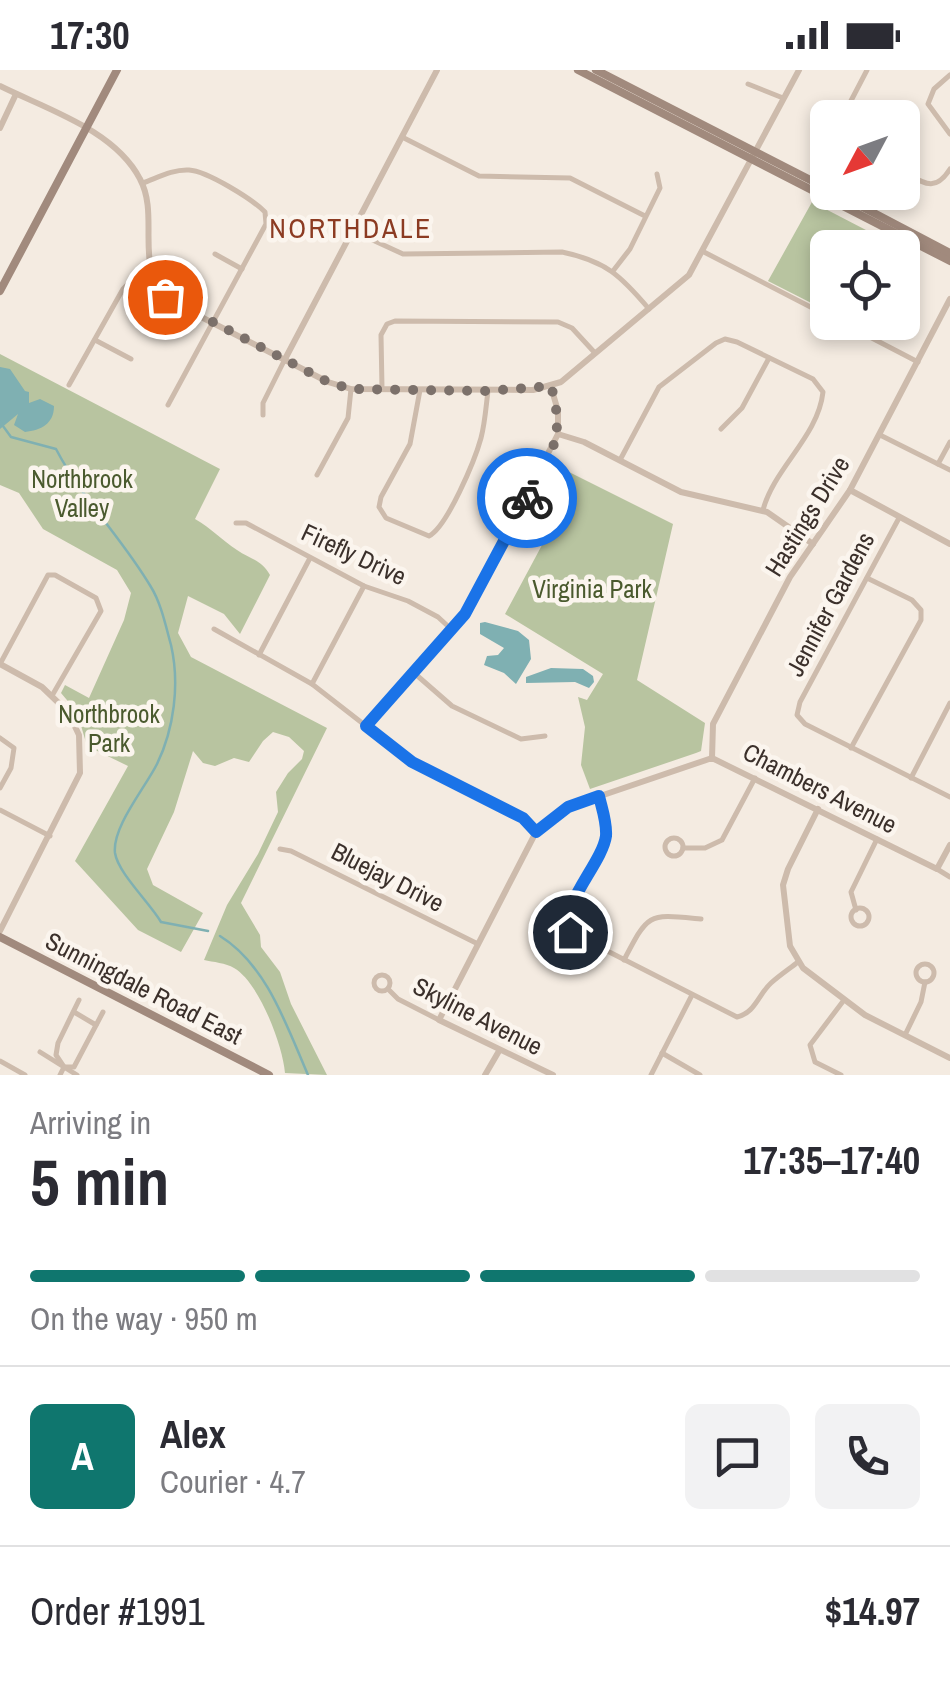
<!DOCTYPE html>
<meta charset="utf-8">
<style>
body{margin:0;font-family:"Archivo Narrow",sans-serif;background:#f2f2f3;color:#2b2b33;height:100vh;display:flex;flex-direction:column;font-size:38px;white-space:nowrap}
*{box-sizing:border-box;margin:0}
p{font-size:32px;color:#7c7c81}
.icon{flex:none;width:55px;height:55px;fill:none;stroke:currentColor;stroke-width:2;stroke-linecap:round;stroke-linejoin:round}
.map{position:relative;height:1005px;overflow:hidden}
.panel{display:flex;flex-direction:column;background:#fff;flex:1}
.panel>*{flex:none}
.needle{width:65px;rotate:229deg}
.buttons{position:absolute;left:810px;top:30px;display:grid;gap:20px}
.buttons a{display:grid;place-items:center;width:110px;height:110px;border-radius:15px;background:#fff;box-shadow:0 5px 15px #0003;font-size:50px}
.pin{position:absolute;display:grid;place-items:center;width:85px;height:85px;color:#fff;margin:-42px;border:5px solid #fff;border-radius:50%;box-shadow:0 2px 10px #0007}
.courier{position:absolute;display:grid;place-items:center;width:100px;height:100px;margin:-50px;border:8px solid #1a73e8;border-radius:50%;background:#fff;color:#222;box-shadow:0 2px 12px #0007}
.summary em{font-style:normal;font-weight:700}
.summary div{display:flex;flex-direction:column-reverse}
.summary{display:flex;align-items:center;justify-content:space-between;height:170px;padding:0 30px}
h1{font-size:65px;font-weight:700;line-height:75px}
.bar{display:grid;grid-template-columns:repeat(4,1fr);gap:15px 10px;align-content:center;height:120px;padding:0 30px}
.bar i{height:12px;border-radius:8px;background:#e1e1e2}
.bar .selected{background:#0f766e}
.bar p{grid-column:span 4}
.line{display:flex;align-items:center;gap:25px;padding:0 30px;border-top:2px solid #e1e1e2}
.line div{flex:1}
.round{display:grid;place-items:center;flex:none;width:105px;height:105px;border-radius:15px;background:#f2f2f3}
.status{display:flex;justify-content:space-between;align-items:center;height:70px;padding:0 50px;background:#fff;direction:ltr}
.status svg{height:28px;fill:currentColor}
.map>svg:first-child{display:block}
.green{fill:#b8c4a0}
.water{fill:#7fb0b2}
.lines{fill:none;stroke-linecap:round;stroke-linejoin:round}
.stream{stroke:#7fb0b2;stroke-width:2.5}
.minor{stroke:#cdbbac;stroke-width:5}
.tertiary{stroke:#cdbbac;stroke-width:6}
.secondary{stroke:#a18a7d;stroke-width:8}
.done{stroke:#7c716b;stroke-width:10;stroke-dasharray:0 18}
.route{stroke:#1a73e8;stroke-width:12}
.labels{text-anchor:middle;stroke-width:9;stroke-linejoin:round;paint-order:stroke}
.park-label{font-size:25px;fill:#4a5a2e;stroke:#fbf5ee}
.street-label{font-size:25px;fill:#3b302b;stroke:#fbf5ee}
.neighbourhood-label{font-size:28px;letter-spacing:2.5px;fill:#8c3b22;stroke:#fbf5ee}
</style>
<div class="status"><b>17:30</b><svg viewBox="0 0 49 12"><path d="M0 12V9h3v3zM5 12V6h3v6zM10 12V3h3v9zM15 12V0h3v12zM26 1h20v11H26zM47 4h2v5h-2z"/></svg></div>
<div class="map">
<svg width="950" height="1005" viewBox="0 0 950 1005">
<rect width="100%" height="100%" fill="#f4ebe1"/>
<g class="green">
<path d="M812,132L891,173L889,177L828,178L827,241L768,211Z"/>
<path d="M0,284L220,399L195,449C211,458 222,470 237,480C250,489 262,490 270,505L240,564L224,544L188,526L178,563L191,587L327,658L241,833L260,865L261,877L280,902L291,934L327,1005L285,1003C283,976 259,912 234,898C226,893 213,892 204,890L227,835L258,784L278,742L276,722L288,703L302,689L304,681L289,667L273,662L263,671L249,692L234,688L215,696L203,693L193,681L174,742L147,799L153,815L203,843L181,882L138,860L75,791L128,696L87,676L77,642L61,623L65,615L89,628L124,550L131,523L117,500L43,459L19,423L0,415Z"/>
<path d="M553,394L673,454L637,610L705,653L701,681L696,683L590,719L581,695L585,657L578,627L587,630L603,604L505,544L564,434L538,420Z"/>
</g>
<g class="water">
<path d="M0,297L10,299L25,321L29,322V333L40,329L54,336C54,354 41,360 25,362L14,355L18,344L0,359Z"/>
<path d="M485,552L518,561L529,570L531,589L516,614L504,603L484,595L487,586L498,585L504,578L480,564V553Z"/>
<path d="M551,598L583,599L593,606L594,612L589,618L575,612L526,613V607Z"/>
</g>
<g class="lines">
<g class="stream">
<path d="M0,352L11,367L56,379C82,429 123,469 151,517C161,533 166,557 171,575C180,614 174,659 157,694C145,718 112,757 115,783C118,803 150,833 161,852L208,861"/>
<path d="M220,866C267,895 287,957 308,1005"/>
</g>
<g class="minor">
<path d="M950,5L934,19L928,34L950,64"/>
<path d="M748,14L783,28"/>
<path d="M842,48L867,0"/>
<path d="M402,67L479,106L570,108L645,146"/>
<path d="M902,101C923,112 934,124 950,99"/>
<path d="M143,113C157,108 173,99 189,100C207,101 252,129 265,142L266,154L168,335"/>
<path d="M353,161L403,184L562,182C606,191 621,206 649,239"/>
<path d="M702,181L828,246"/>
<path d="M215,184L242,199"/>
<path d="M613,201L630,179L660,118L657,104"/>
<path d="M841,252L918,292"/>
<path d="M95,270L131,289"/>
<path d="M69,315L123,219L132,210L150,202"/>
<path d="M382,318L381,265L387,254L395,251L558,252L572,258L595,283"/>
<path d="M420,320L410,374L381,427L379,437L386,448L429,466C447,457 475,390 481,368C485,353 486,336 488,321"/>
<path d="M263,345V333L284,291"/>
<path d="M721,359L742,338L769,288"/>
<path d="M880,365L950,400"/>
<path d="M620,390L659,317L716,273L725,269L737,272L813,309L823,322C818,367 774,398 763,440"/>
<path d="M938,394L950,372"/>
<path d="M317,405L348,348L351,319"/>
<path d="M899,448L800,632L797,645L805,654L950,727"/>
<path d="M236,453H246L364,516L408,531L438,547L451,559"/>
<path d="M214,559L312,614L366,656"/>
<path d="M259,585L310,488"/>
<path d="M0,594L48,505H55L96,528L101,541L53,624"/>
<path d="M413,602L452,636L521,669L545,666"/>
<path d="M312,614L364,516"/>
<path d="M0,668L14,678L11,698L0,718"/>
<path d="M851,678L921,550V540L912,530L867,508"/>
<path d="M911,708L950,633"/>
<path d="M599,726C602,739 607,752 606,766C602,794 558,836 570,862L737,947C755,943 758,925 771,913C780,905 789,899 798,892"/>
<path d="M0,740L50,766"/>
<circle cx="674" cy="777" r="9"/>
<path d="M683,778H705L722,770L755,708"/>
<path d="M280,779L291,781L478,874"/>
<path d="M937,799L950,807"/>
<circle cx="860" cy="847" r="9"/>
<path d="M856,840L851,822L877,769"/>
<path d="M624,890C649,842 648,844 701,849"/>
<circle cx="925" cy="903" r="9"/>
<circle cx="382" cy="913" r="8"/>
<path d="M388,919L398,929L439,950"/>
<path d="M74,942L96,955"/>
<path d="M905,965L921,932L925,912"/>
<path d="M40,982L77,1005"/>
<path d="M662,983L700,1005"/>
<path d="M0,991L25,1005"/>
<path d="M64,997L56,985L58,973L79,930"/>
<path d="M60,1005L64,997H74L103,942"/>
<path d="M651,1005L692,925"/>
<path d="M841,1005L815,992L810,975L844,930"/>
</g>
<g class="tertiary">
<path d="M0,16C46,39 115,60 140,109C161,148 131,201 172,232L328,312L351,319L533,320L561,312L689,205L799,0"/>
<path d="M0,58L16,24"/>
<path d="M284,291L437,0"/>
<path d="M558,364L584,372L681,422L767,442L813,474"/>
<path d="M850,420L950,474"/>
<path d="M0,594L42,617L68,642L79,665L80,703L0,861"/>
<path d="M712,688L713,654L790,507L850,420L950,229"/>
<path d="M818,739L788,799L783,815L790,876L803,898L865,945L950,988"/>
<path d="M536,762C503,726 451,716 410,691C395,681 380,668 366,656L465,543L473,529L558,364V341L551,317"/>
<path d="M485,1005L499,981"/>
<path d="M553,1005L439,950L536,762L568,737L712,688L937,799L950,775"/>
</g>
<g class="secondary">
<path d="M578,0L950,191"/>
<path d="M596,0L828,119"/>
<path d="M834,122L950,183"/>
<path d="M0,221L117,0"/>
<path d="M0,867L269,1005"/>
</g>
</g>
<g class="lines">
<path class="done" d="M165,227L328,312L351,319L488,321L551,316C566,369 551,383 527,428"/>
<path class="route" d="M527,428L465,544L366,656L412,692L523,748L536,762L568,737L599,726C602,739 607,752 606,766C602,794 558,836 570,862"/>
</g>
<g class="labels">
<g class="park-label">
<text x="82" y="418">Northbrook<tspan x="82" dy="29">Valley</tspan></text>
<text x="592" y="528">Virginia Park</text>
<text x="109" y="653">Northbrook<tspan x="109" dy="29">Park</tspan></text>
</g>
<g class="street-label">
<text transform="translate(807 446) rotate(-58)" y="9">Hastings Drive</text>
<text transform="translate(354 484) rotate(25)" y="9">Firefly Drive</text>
<text transform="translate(830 534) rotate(-62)" y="9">Jennifer Gardens</text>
<text transform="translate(820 718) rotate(27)" y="9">Chambers Avenue</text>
<text transform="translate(388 807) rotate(27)" y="9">Bluejay Drive</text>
<text transform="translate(144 918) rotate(27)" y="9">Sunningdale Road East</text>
<text transform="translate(478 946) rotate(27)" y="9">Skyline Avenue</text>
</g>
<g class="neighbourhood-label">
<text x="351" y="168">NORTHDALE</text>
</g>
</g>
</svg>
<div class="buttons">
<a><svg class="needle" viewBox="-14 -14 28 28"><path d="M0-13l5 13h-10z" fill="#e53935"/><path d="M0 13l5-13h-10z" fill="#7c7c81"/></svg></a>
<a><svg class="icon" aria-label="locate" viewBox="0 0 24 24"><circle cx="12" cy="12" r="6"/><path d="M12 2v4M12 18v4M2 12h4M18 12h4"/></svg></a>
</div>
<div class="pin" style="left:165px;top:227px;background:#ea580c"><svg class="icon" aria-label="bag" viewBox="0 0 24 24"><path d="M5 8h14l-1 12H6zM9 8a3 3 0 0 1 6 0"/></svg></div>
<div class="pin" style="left:570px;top:862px;background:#1f2937"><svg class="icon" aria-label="home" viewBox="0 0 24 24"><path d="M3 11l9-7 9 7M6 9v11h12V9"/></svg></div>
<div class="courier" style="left:527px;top:428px"><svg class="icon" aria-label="bike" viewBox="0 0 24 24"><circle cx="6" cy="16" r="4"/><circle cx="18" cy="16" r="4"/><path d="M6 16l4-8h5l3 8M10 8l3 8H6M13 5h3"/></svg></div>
</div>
<section class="panel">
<div class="summary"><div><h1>5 min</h1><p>Arriving in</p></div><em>17:35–17:40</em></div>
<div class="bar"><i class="selected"></i><i class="selected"></i><i class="selected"></i><i></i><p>On the way · 950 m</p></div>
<div class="line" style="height:180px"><b class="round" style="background:#0f766e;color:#fff">A</b><div><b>Alex</b><p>Courier · 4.7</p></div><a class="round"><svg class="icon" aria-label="chat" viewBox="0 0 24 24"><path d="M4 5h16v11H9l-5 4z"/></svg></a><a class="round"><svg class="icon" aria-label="phone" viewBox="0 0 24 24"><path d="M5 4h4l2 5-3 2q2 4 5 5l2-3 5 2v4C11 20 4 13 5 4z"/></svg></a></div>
<div class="line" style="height:130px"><div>Order #1991</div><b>$14.97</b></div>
</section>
